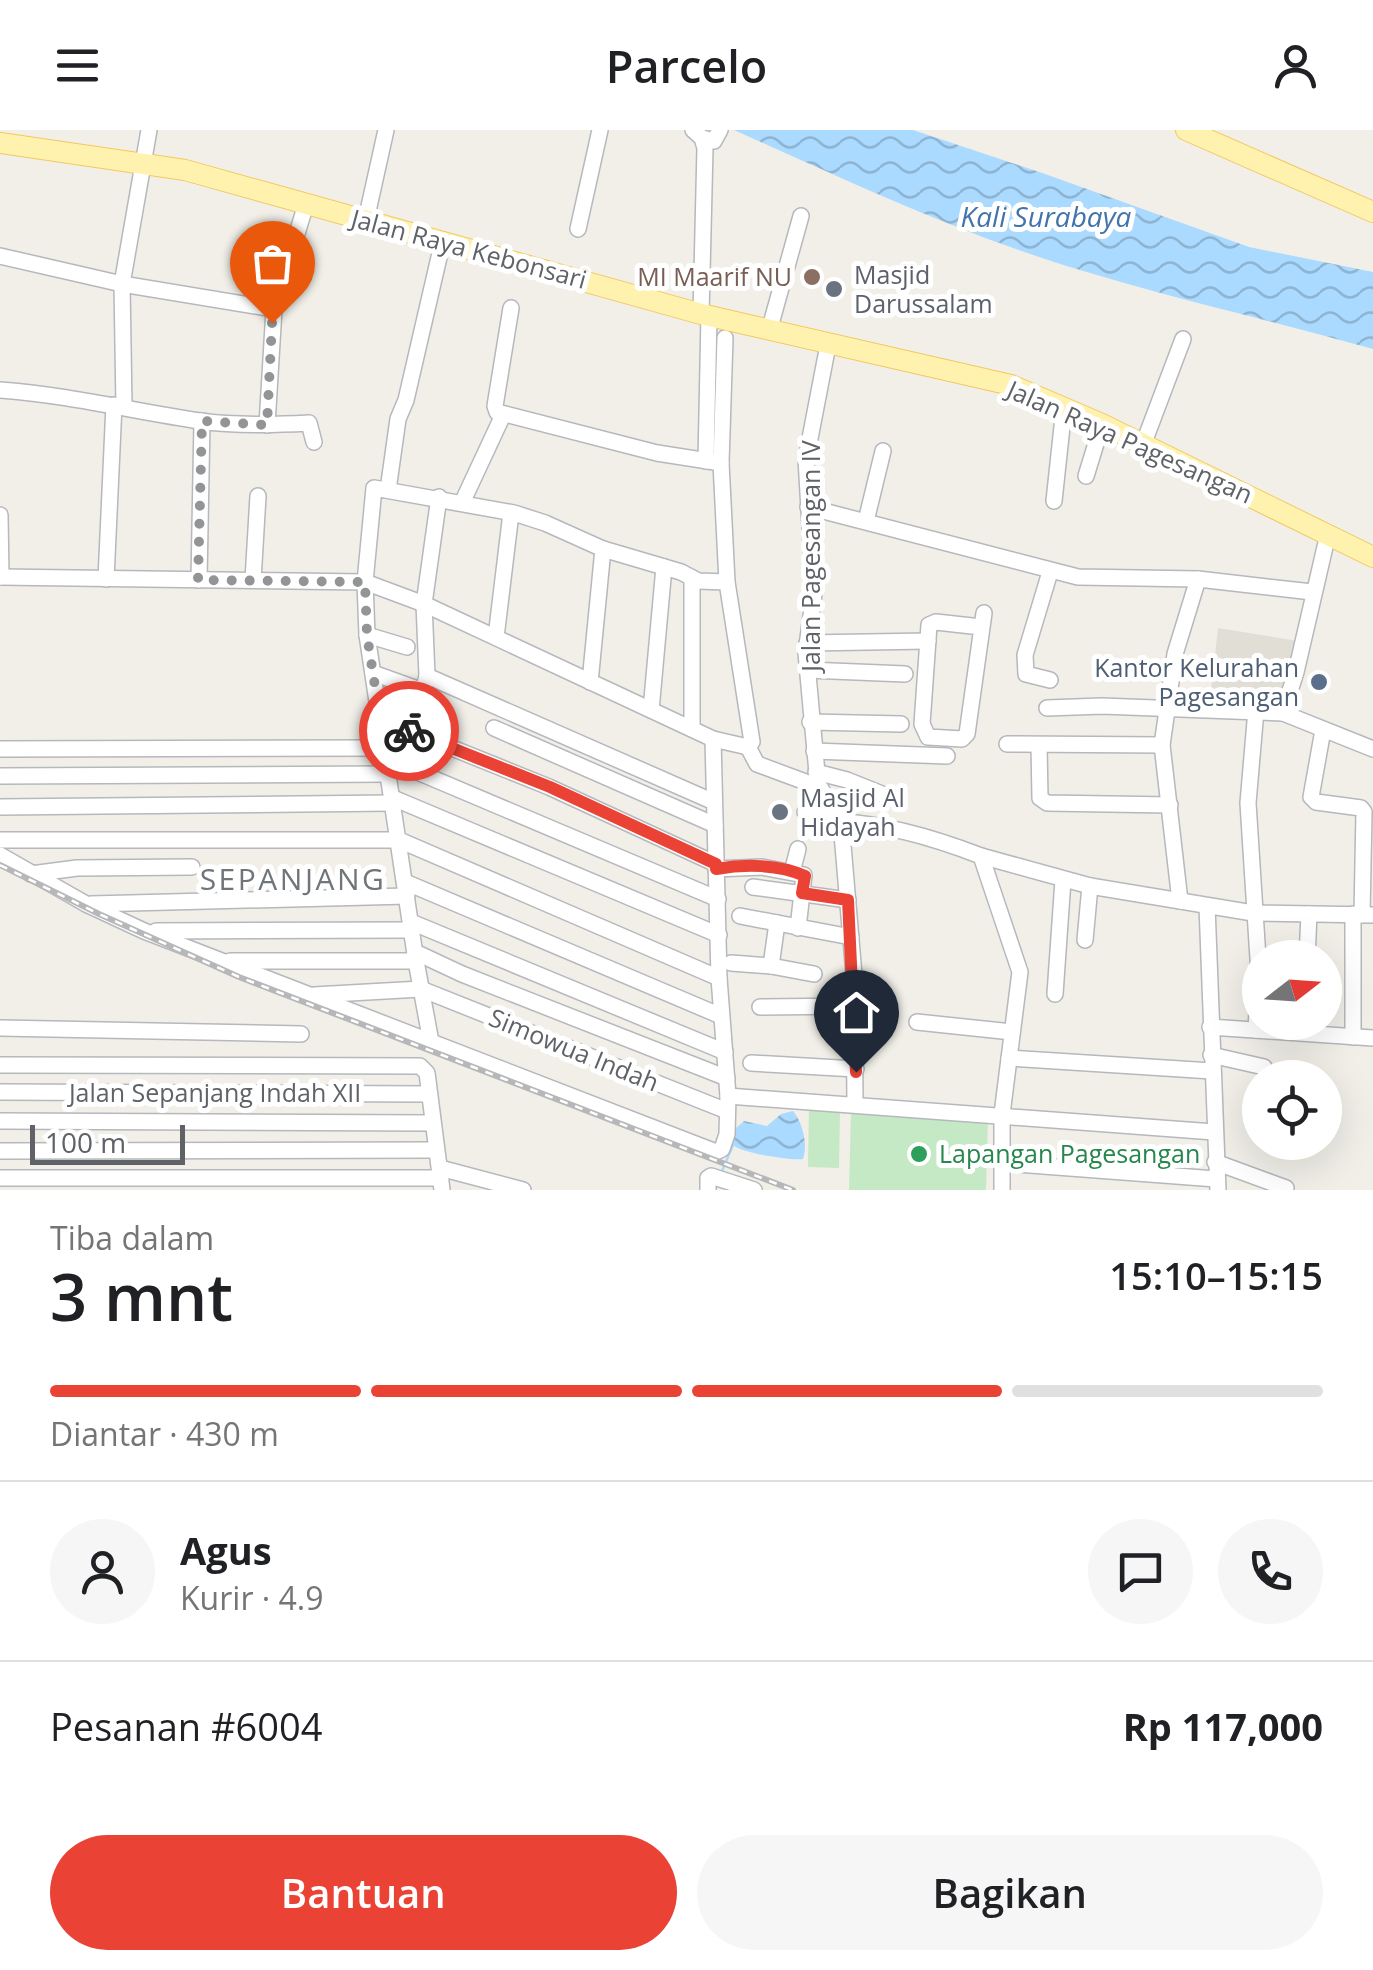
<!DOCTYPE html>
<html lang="id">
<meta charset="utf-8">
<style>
body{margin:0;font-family:"Open Sans",sans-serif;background:#f6f6f6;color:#202124;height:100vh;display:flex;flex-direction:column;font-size:38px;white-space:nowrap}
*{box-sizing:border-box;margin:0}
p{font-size:32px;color:#757577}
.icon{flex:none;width:55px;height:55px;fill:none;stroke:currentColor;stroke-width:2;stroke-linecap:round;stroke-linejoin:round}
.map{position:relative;height:1060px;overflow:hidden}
.details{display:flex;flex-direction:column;background:#fff;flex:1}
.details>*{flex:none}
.needle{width:65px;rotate:73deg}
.buttons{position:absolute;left:1242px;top:810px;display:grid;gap:20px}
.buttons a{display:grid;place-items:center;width:100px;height:100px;border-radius:50%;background:#fff;box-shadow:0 10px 40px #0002;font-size:50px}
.scale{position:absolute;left:30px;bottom:25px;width:155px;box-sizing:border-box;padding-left:10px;border:5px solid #5f6368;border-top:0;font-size:28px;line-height:35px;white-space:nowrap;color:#5f6368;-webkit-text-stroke:8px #fff;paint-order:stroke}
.pin{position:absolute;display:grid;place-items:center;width:85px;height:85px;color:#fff;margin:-102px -42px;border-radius:50% 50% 50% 0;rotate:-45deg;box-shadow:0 0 10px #0007}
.pin .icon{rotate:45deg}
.courier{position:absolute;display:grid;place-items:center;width:100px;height:100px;margin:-50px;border:8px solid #ea4335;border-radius:50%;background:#fff;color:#222;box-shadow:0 2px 12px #0007}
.summary em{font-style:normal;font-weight:600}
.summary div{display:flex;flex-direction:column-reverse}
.summary{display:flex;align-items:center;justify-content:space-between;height:170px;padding:0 50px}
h1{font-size:65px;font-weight:600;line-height:75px}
.bar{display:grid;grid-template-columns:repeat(4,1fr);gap:15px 10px;align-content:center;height:120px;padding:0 50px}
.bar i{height:12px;border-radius:8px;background:#e0e0e0}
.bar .current{background:#ea4335}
.bar p{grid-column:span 4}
.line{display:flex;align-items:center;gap:25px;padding:0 50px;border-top:2px solid #e0e0e0}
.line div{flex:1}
.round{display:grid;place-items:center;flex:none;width:105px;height:105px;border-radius:52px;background:#f6f6f6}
.action{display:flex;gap:20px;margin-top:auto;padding:20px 50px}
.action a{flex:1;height:115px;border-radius:60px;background:#ea4335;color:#fff;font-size:40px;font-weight:600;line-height:115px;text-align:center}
.action a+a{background:#f6f6f6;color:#202124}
header{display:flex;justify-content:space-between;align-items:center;height:130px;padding:0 50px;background:#fff;font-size:45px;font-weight:600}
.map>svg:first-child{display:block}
.education{fill:#e1ded6}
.pitch{fill:#c5e8c5}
.water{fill:url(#water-waves)}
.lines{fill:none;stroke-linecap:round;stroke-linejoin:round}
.stream{stroke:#aadaff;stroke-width:2.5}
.minor-casing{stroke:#b5b8bc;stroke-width:18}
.major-casing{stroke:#f2c960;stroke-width:22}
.minor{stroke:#fff;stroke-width:15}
.major{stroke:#fff2af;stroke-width:20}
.rail-casing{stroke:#b6b7b8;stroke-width:6}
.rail{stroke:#fff;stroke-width:2.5;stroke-dasharray:8;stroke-linecap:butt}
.done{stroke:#929495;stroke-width:10;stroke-dasharray:0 18}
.route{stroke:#ea4335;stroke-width:12}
.education-dot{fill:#8d6e63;stroke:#fff;stroke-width:4}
.worship-dot{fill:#6b7280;stroke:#fff;stroke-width:4}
.service-dot{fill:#5c6f8a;stroke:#fff;stroke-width:4}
.leisure-dot{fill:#2e9e5b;stroke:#fff;stroke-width:4}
.labels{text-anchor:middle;stroke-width:10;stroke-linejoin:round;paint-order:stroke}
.street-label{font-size:25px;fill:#5f6368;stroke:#fff}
.worship-label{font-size:25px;fill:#5b616d;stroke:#fff;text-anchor:start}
.education-label{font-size:25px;fill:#785e54;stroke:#fff;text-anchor:end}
.service-label{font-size:25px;fill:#4e5e75;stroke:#fff;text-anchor:end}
.leisure-label{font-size:25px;fill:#27864d;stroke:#fff;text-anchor:start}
.water-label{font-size:28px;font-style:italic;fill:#4174aa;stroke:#fff}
.quarter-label{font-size:30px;letter-spacing:2.5px;fill:#70757a;stroke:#fff}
</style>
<header><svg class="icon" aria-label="menu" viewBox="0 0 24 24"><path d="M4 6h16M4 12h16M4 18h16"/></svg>Parcelo<svg class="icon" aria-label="person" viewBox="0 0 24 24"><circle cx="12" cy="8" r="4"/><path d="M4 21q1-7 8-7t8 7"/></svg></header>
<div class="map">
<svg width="1373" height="1060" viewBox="0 0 1373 1060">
<defs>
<pattern id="water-waves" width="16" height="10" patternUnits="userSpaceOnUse" patternTransform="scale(2.5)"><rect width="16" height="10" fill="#aadaff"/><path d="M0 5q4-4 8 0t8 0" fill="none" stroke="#8eb4d2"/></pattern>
</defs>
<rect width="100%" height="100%" fill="#f1efe8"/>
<path class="education" d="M1218,498L1298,511L1283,573L1233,567L1232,572L1210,569Z"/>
<g class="pitch">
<path d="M809,977L840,978L839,1038L808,1037Z"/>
<path d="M851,983L988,987L986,1060H849Z"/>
</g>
<g class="water">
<path d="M734,0H913L1045,44L1249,117L1373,142V219C1261,187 1146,163 1036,126C932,91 833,44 734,0Z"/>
<path d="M793,981C803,993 808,1015 803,1029C791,1031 742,1023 733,1015L735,999L744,991L767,996L781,984Z"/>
</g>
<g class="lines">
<path class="stream" d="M722,1041L733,1015"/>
<defs>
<g id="minor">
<path d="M693,0L702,8L705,18L701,184"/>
<path d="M702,8L714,11L720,0"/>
<path d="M366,90L386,0"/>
<path d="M578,99L600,0"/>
<path d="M0,126L122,154L274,179"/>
<path d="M511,178L495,276L497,282L657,323L721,333"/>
<path d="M769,201L801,86"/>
<path d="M725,208L721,333L727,452L752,612L748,617L757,634L819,657"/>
<path d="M828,215L806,329L814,464L806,523L818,654L841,692C889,694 937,709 981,726L1020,842L1002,984V1060"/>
<path d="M0,260C68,265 133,281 200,291C236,296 273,295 309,293L314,312"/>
<path d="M124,277L122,154L149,0"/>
<path d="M267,295L274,179L306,74"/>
<path d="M1143,315L1183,209"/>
<path d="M706,331L709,186"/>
<path d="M1086,346L1102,294"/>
<path d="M388,360L398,289L406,270L443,110"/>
<path d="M1054,371L1064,278"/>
<path d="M462,373L503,285"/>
<path d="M808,377L1078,447L1198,449L1312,462"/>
<path d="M0,385L1,447"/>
<path d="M866,391L883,321"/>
<path d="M0,447L365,452L424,474L713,609L748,617"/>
<path d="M692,448V599"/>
<path d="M106,449L114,275"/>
<path d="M199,450L202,291"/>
<path d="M253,450L258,366"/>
<path d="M981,497L936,492L929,495L922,594L928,607L962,609L967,604L984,483"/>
<path d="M367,505L407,517"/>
<path d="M496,507L511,383"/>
<path d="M807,513L928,511"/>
<path d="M808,540L905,544"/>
<path d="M373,543L423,561L427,546L424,474L439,367"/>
<path d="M427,546L714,672"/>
<path d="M1050,550L1026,544L1025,525L1050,442"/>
<path d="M590,552L603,419"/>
<path d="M1047,578L1102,576L1283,583L1373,619"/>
<path d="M651,580L664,437"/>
<path d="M1283,583L1296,542L1328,404"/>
<path d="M380,589L549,657L716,734"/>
<path d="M810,592L901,594"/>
<path d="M494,598L715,695"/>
<path d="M1323,600L1311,667L1316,672L1361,678L1364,682L1362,785"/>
<path d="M1007,614L1162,615"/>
<path d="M1039,615L1040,668L1047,673L1170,675"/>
<path d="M0,619L385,618"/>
<path d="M814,621L947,626"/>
<path d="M387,629L718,769"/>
<path d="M816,642L847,650L882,664"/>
<path d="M0,646L389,644"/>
<path d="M393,668L719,805"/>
<path d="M0,677L393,673"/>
<path d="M805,682L836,683"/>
<path d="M841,692L854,845L855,974"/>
<path d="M0,710H399L719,848"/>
<path d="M0,725L86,774L144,801L716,1022L722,1019L727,1004L728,966L719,848L713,609"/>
<path d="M981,726L1090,756L1253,783L1373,785"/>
<path d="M716,739L762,737L804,745L798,798"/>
<path d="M792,742L798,719"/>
<path d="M31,744L77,738L192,737"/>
<path d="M405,752L721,886"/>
<path d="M753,757L848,770"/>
<path d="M1180,771L1162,615L1175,524L1198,449"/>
<path d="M91,774L407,766"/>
<path d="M1207,776L1218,1060"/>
<path d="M1353,784V907"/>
<path d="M740,786L851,807"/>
<path d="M411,792L725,922"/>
<path d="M156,801L412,800"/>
<path d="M1085,810L1090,756"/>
<path d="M415,822L462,844L727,948"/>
<path d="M1307,828L1309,784"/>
<path d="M230,831H416"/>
<path d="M731,833L771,836L777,793"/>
<path d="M771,836L814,844"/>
<path d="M1055,864L1063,750"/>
<path d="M314,865L421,859L727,981"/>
<path d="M760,877L855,876"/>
<path d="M917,892L1012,902"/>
<path d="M1210,897L1373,908"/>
<path d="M0,898L301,904"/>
<path d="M1256,900L1259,844L1248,673L1256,580"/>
<path d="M431,912L416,831L367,505L365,452L374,358L514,383L545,393L603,419L681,442L698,451L727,452"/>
<path d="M1211,925L1264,937L1269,948"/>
<path d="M1009,928L1212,941"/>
<path d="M751,933L856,939"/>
<path d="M0,935L420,936L427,943L442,1060"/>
<path d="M0,962L429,964"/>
<path d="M728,966L1214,1002"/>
<path d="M0,991L432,993"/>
<path d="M1286,1012L1288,1018"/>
<path d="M0,1021L436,1020"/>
<path d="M1215,1032L1286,1058"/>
<path d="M1002,1033L1216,1049"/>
<path d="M440,1038L523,1060"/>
<path d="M0,1048H441"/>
<path d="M708,1060V1048L711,1046L754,1060"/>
</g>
<g id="major">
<path d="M1186,0L1373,82"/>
<path d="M0,13L185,40L701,184L1011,255L1102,294L1373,427"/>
</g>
</defs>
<use href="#minor" class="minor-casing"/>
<use href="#major" class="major-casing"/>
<use href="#minor" class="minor"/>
<use href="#major" class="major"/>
<defs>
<path id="rail" d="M0,735L99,784L239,847L793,1060"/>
</defs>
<use href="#rail" class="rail-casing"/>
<use href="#rail" class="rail"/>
</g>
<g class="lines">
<path class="done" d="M272,193L267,295L202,291L198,450L365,452L367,505L380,589L409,601"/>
<path class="route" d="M409,601L550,657L716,734V739C744,734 779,734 805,746L802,763L848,770L856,942"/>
</g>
<circle class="education-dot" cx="812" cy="147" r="10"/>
<g class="worship-dot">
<circle cx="834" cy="159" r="10"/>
<circle cx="780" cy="682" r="10"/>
</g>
<circle class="service-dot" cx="1319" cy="552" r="10"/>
<circle class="leisure-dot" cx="919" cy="1024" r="10"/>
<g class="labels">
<g class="street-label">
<text transform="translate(469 119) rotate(15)" y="9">Jalan Raya Kebonsari</text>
<text transform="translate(1130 312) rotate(24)" y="9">Jalan Raya Pagesangan</text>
<text transform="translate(811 426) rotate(-90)" y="9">Jalan Pagesangan IV</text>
<text transform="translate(574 920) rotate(22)" y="9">Simowua Indah</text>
<text x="215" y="972">Jalan Sepanjang Indah XII</text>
</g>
<g class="worship-label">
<text x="854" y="154">Masjid<tspan x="854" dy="29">Darussalam</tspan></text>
<text x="800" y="677">Masjid Al<tspan x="800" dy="29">Hidayah</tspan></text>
</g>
<g class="education-label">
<text x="792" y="156">MI Maarif NU</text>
</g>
<g class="service-label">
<text x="1299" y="547">Kantor Kelurahan<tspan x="1299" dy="29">Pagesangan</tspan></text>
</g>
<g class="leisure-label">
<text x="939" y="1033">Lapangan Pagesangan</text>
</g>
<g class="water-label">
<text x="1046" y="97">Kali Surabaya</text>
</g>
<g class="quarter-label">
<text x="293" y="760">SEPANJANG</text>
</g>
</g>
</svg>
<div class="buttons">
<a><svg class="needle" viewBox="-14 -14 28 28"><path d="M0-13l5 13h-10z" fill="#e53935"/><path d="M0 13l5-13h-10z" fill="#757577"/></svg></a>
<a><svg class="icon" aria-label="locate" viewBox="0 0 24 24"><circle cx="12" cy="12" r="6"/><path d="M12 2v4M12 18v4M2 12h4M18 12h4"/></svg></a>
</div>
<div class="scale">100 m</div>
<div class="pin" style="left:272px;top:193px;background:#ea580c"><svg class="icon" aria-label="bag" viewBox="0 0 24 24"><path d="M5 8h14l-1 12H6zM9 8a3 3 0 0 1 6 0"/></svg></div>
<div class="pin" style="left:856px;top:942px;background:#1f2937"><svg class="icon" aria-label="home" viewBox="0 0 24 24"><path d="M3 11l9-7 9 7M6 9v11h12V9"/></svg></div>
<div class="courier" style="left:409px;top:601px"><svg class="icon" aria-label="bike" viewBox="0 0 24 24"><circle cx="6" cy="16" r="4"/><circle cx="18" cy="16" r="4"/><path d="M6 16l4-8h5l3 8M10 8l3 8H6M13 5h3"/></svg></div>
</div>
<section class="details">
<div class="summary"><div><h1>3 mnt</h1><p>Tiba dalam</p></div><em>15:10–15:15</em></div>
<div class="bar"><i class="current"></i><i class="current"></i><i class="current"></i><i></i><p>Diantar · 430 m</p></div>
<div class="line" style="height:180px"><a class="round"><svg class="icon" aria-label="person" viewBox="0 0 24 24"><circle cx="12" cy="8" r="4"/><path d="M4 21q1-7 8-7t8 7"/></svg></a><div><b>Agus</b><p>Kurir · 4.9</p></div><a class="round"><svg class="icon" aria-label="chat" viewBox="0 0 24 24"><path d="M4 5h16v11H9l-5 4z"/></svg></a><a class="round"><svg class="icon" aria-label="phone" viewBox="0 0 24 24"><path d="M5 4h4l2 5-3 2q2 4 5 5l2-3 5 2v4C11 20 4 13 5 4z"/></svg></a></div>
<div class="line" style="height:130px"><div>Pesanan #6004</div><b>Rp 117,000</b></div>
<div class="action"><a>Bantuan</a><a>Bagikan</a></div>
</section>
